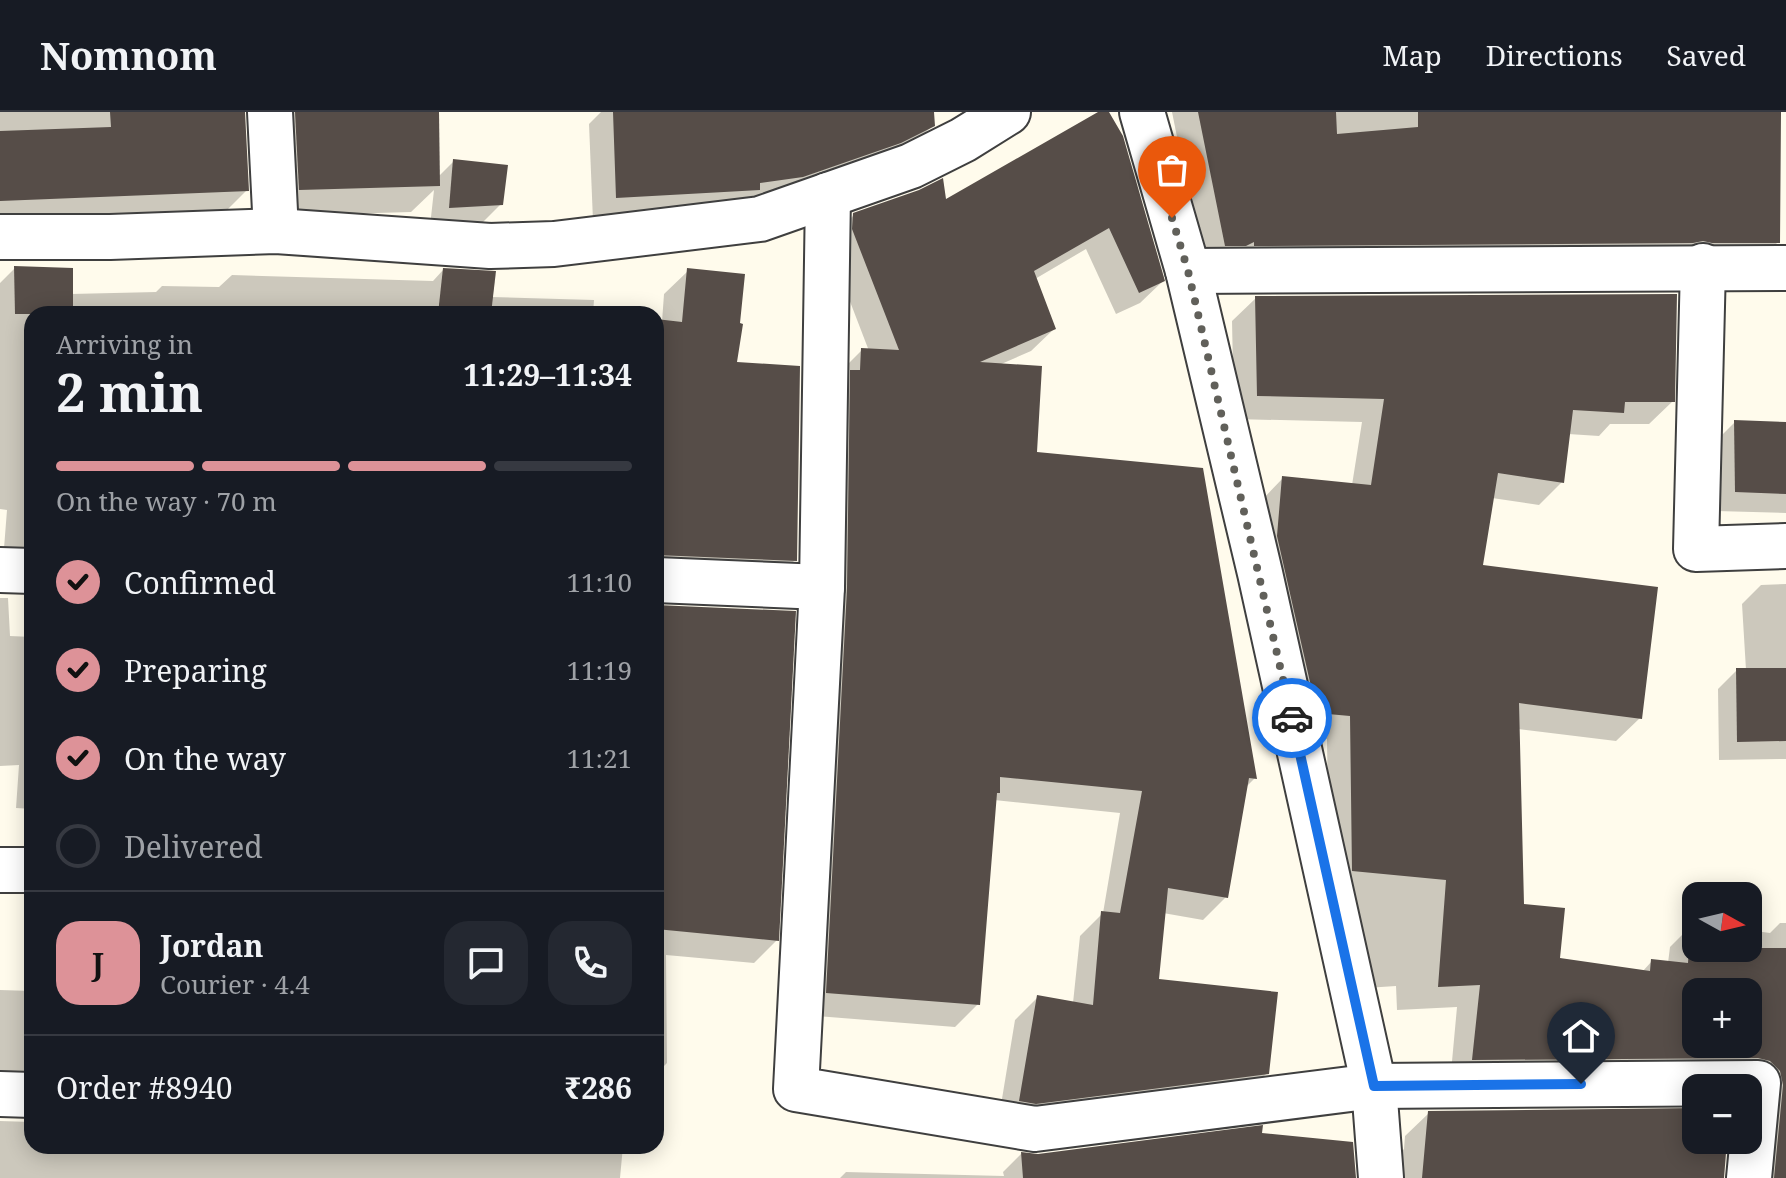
<!DOCTYPE html>
<meta charset="utf-8">
<style>
body{margin:0;font-family:"Noto Serif",serif;background:#242831;color:#f1f3f6;height:100vh;display:flex;flex-direction:column;font-size:30px;white-space:nowrap}
*{box-sizing:border-box;margin:0}
p{font-size:26px;color:#9ea1a6}
.icon{flex:none;width:44px;height:44px;fill:none;stroke:currentColor;stroke-width:2;stroke-linecap:round;stroke-linejoin:round}
.map{position:relative;flex:1;overflow:hidden}
.details{position:absolute;left:24px;top:194px;width:640px;height:848px;display:flex;flex-direction:column;background:#171b24;border-radius:24px;box-shadow:0 4px 20px #0003}
.details>*{flex:none}
.needle{width:52px;rotate:98deg}
.buttons{position:absolute;left:1682px;top:770px;display:grid;gap:16px}
.buttons a{display:grid;place-items:center;width:80px;height:80px;border-radius:16px;background:#171b24;box-shadow:0 4px 20px #0003;font-size:40px}
.pin{position:absolute;display:grid;place-items:center;width:68px;height:68px;color:#fff;margin:-82px -34px;border-radius:50% 50% 50% 0;rotate:-45deg;box-shadow:0 0 8px #0007}
.pin .icon{rotate:45deg}
.courier{position:absolute;display:grid;place-items:center;width:80px;height:80px;margin:-40px;border:6px solid #1a73e8;border-radius:50%;background:#fff;color:#222;box-shadow:0 2px 10px #0007}
.overview em{font-style:normal;font-weight:700}
.overview div{display:flex;flex-direction:column-reverse}
.overview{display:flex;align-items:center;justify-content:space-between;height:136px;padding:0 32px}
h1{font-size:52px;font-weight:700;line-height:60px}
.bar{display:grid;grid-template-columns:repeat(4,1fr);gap:12px 8px;align-content:center;height:96px;padding:0 32px}
.bar i{height:10px;border-radius:6px;background:#363941}
.bar .active{background:#dd9298}
.bar p{grid-column:span 4}
.line{display:flex;align-items:center;gap:20px;padding:0 32px;border-top:2px solid #363941}
.line div{flex:1}
.round{display:grid;place-items:center;flex:none;width:84px;height:84px;border-radius:24px;background:#242831}
ol{padding:0 32px;list-style:none}
li{display:flex;align-items:center;gap:24px;height:88px}
li p{margin-inline-start:auto}
li .icon{padding:8px;border-radius:50%;background:#dd9298;color:#111;stroke-width:4}
li:last-child{color:#9ea1a6}
li i{width:44px;height:44px;border:4px solid #363941;border-radius:50%}
header{display:flex;align-items:center;gap:48px;box-sizing:border-box;height:112px;padding:0 40px;background:#171b24;border-bottom:2px solid #363941}
header strong{font-size:38px}
nav{display:flex;gap:44px;margin-inline-start:auto;font-size:28px}
.map>svg:first-child{display:block}
.shadow{fill:#0003;fill-rule:evenodd}
.building{fill:#564d48;fill-rule:evenodd}
.lines{fill:none;stroke-linecap:round;stroke-linejoin:round}
.minor-casing{stroke:#3f3f3f;stroke-width:48}
.minor{stroke:#fff;stroke-width:44}
.done{stroke:#61605a;stroke-width:8;stroke-dasharray:0 14.4}
.route{stroke:#1a73e8;stroke-width:10}
</style>
<header>
<strong>Nomnom</strong>
<nav><a>Map</a><a>Directions</a><a>Saved</a></nav>
</header>
<div class="map">
<svg width="1786" height="1066" viewBox="0 0 1786 1066">
<rect width="100%" height="100%" fill="#fffbec"/>
<g class="shadow">
<path d="M0,0H243L247,78L223,102L0,112Z"/>
<path d="M277,0H437L438,65L454,49L501,92L482,111L430,114L434,78L411,100L273,104Z"/>
<path d="M601,0H932L933,13L909,37L778,88L593,109L589,12Z"/>
<path d="M1102,0H1107L1163,169L1140,191L1116,202L1086,137L1035,167L1054,217L1031,239L999,253L1035,342L1255,666L1245,676L1226,785L1203,808L1163,801L1157,869L1267,961L1244,984L998,1011L1015,908L1038,885L1073,891L1080,824L1103,801L1120,701L994,688L978,892L955,915L804,903L839,261L862,238L869,239L831,140V126L854,103L944,90Z"/>
<path d="M1172,0H1779L1778,130L1756,153L1203,155Z"/>
<path d="M15,156L71,182L156,180L162,174L219,175L232,163L433,169L443,158L491,185L594,188L593,202H32V438L4,436L7,398L0,397V171Z"/>
<path d="M688,159L735,252L795,448L772,471L656,466V209L662,210L664,182Z"/>
<path d="M1256,186L1673,289L1649,312H1610L1599,324L1568,322L1562,370L1539,393L1492,386L1480,455L1640,606L1616,629L1518,617L1522,794L1557,848L1642,860L1652,849L1668,851L1670,835L1693,812H1696V836H1748V818L1770,821L1780,811H1786V1066H1754L1758,984L1450,971L1457,895L1397,898L1396,874L1351,877L1329,784L1327,627L1294,624L1260,390L1283,366L1352,373L1362,310L1234,307L1232,209ZM1696,880H1748V932H1696Z"/>
<path d="M1735,310L1786,312V401L1716,399V329Z"/>
<path d="M1786,472V647L1719,648L1718,577L1737,558H1746L1742,492L1761,473Z"/>
<path d="M0,486H8L10,524L32,525V697L16,696L19,653L0,654Z"/>
<path d="M656,495L777,828L754,851L666,843L667,951L656,962Z"/>
<path d="M0,878L32,879V997L0,980Z"/>
<path d="M1696,998V1028H1725L1722,1066H1382L1381,1060L1404,1037L1405,1024L1429,1001Z"/>
<path d="M0,1009L32,1010V1034H623L620,1066H0Z"/>
<path d="M1260,1023L1354,1066H840L846,1060L1004,1064L1003,1060L1021,1042L1038,1044Z"/>
</g>
<g class="building">
<path d="M110,0H245L249,79L0,89V19L111,15Z"/>
<path d="M295,0H439L440,74L299,78Z"/>
<path d="M613,0H934L935,14L901,31L803,65L760,71V78L616,86Z"/>
<path d="M1098,0H1109L1123,24L1165,169L1139,181L1109,116L1034,159L1056,217L980,250L1042,254L1037,340L1203,356L1257,667L1249,666L1228,786L1168,776L1159,867L1278,880L1269,962L1036,992L1019,989L1037,883L1093,893L1101,799L1120,801L1142,679L1000,665V681H997L980,893L826,881L847,476L850,258H860L861,236L899,238L852,117L853,101L919,78L943,66L946,87Z"/>
<path d="M1198,0H1336L1337,22L1418,15V0H1781L1780,131H1712L1703,129L1693,131L1254,134V130L1246,134H1225Z"/>
<path d="M453,47L508,53L503,93L449,96Z"/>
<path d="M14,154L73,156V202H15Z"/>
<path d="M443,156L496,159L491,202H438Z"/>
<path d="M687,156L745,162L740,211L743,212L737,250L800,254L797,449L656,443V207L682,210Z"/>
<path d="M1677,182L1675,290H1625L1624,301L1573,298L1564,371L1498,361L1483,453L1658,475L1642,607L1519,591L1524,792L1565,796L1560,846L1650,859L1651,847L1688,851L1689,836H1786V1066H1774L1783,973L1780,959L1770,949L1758,946L1472,948L1480,873L1438,875L1446,768L1352,759L1350,604L1317,601L1277,424L1282,364L1371,373L1384,287L1257,284L1255,184ZM1696,880H1748V932H1696Z"/>
<path d="M1734,308L1786,310V382L1735,380Z"/>
<path d="M656,493L796,499L779,829L656,817Z"/>
<path d="M1736,556H1786V629L1737,630Z"/>
<path d="M1696,996V1028H1727L1724,1066H1422L1428,999Z"/>
<path d="M1263,1013L1262,1021L1353,1030L1356,1066H1023L1021,1040L1038,1042Z"/>
</g>
<g class="lines">
<defs>
<g id="minor">
<path d="M270,0L276,119"/>
<path d="M1142,0L1188,159L1260,461L1374,974L1381,1066"/>
<path d="M828,83L822,475L796,977L1035,1017L1374,974L1758,971L1749,1066"/>
<path d="M0,125H110L276,119L490,134L554,132L760,107L911,54L963,28L1008,0"/>
<path d="M1703,154L1696,437L1786,434"/>
<path d="M1188,159L1786,156"/>
<path d="M0,458L32,459"/>
<path d="M656,468L822,475"/>
<path d="M0,758H32"/>
<path d="M0,982L32,983"/>
</g>
</defs>
<use href="#minor" class="minor-casing"/>
<use href="#minor" class="minor"/>
</g>
<g class="lines">
<path class="done" d="M1172,106L1188,159L1292,606"/>
<path class="route" d="M1292,606L1374,974L1581,972"/>
</g>
</svg>
<div class="buttons">
<a><svg class="needle" viewBox="-14 -14 28 28"><path d="M0-13l5 13h-10z" fill="#e53935"/><path d="M0 13l5-13h-10z" fill="#9ea1a6"/></svg></a>
<a>+</a>
<a>−</a>
</div>
<div class="pin" style="left:1172px;top:106px;background:#ea580c"><svg class="icon" aria-label="bag" viewBox="0 0 24 24"><path d="M5 8h14l-1 12H6zM9 8a3 3 0 0 1 6 0"/></svg></div>
<div class="pin" style="left:1581px;top:972px;background:#1f2937"><svg class="icon" aria-label="home" viewBox="0 0 24 24"><path d="M3 11l9-7 9 7M6 9v11h12V9"/></svg></div>
<div class="courier" style="left:1292px;top:606px"><svg class="icon" aria-label="car" viewBox="0 0 24 24"><path d="M5 17H2v-5l4-1 3-4h7l3 4 3 1v5h-3M9 17h6M6 11h13"/><circle cx="7" cy="17" r="2"/><circle cx="17" cy="17" r="2"/></svg></div>
<section class="details">
<div class="overview"><div><h1>2 min</h1><p>Arriving in</p></div><em>11:29–11:34</em></div>
<div class="bar"><i class="active"></i><i class="active"></i><i class="active"></i><i></i><p>On the way · 70 m</p></div>
<ol>
<li><svg class="icon" aria-label="check" viewBox="0 0 24 24"><path d="M5 12l5 5 9-10"/></svg>Confirmed<p>11:10</p></li>
<li><svg class="icon" aria-label="check" viewBox="0 0 24 24"><path d="M5 12l5 5 9-10"/></svg>Preparing<p>11:19</p></li>
<li><svg class="icon" aria-label="check" viewBox="0 0 24 24"><path d="M5 12l5 5 9-10"/></svg>On the way<p>11:21</p></li>
<li><i></i>Delivered</li>
</ol>
<div class="line" style="height:144px"><b class="round" style="background:#dd9298;color:#111">J</b><div><b>Jordan</b><p>Courier · 4.4</p></div><a class="round"><svg class="icon" aria-label="chat" viewBox="0 0 24 24"><path d="M4 5h16v11H9l-5 4z"/></svg></a><a class="round"><svg class="icon" aria-label="phone" viewBox="0 0 24 24"><path d="M5 4h4l2 5-3 2q2 4 5 5l2-3 5 2v4C11 20 4 13 5 4z"/></svg></a></div>
<div class="line" style="height:104px"><div>Order #8940</div><b>₹286</b></div>
</section>
</div>
